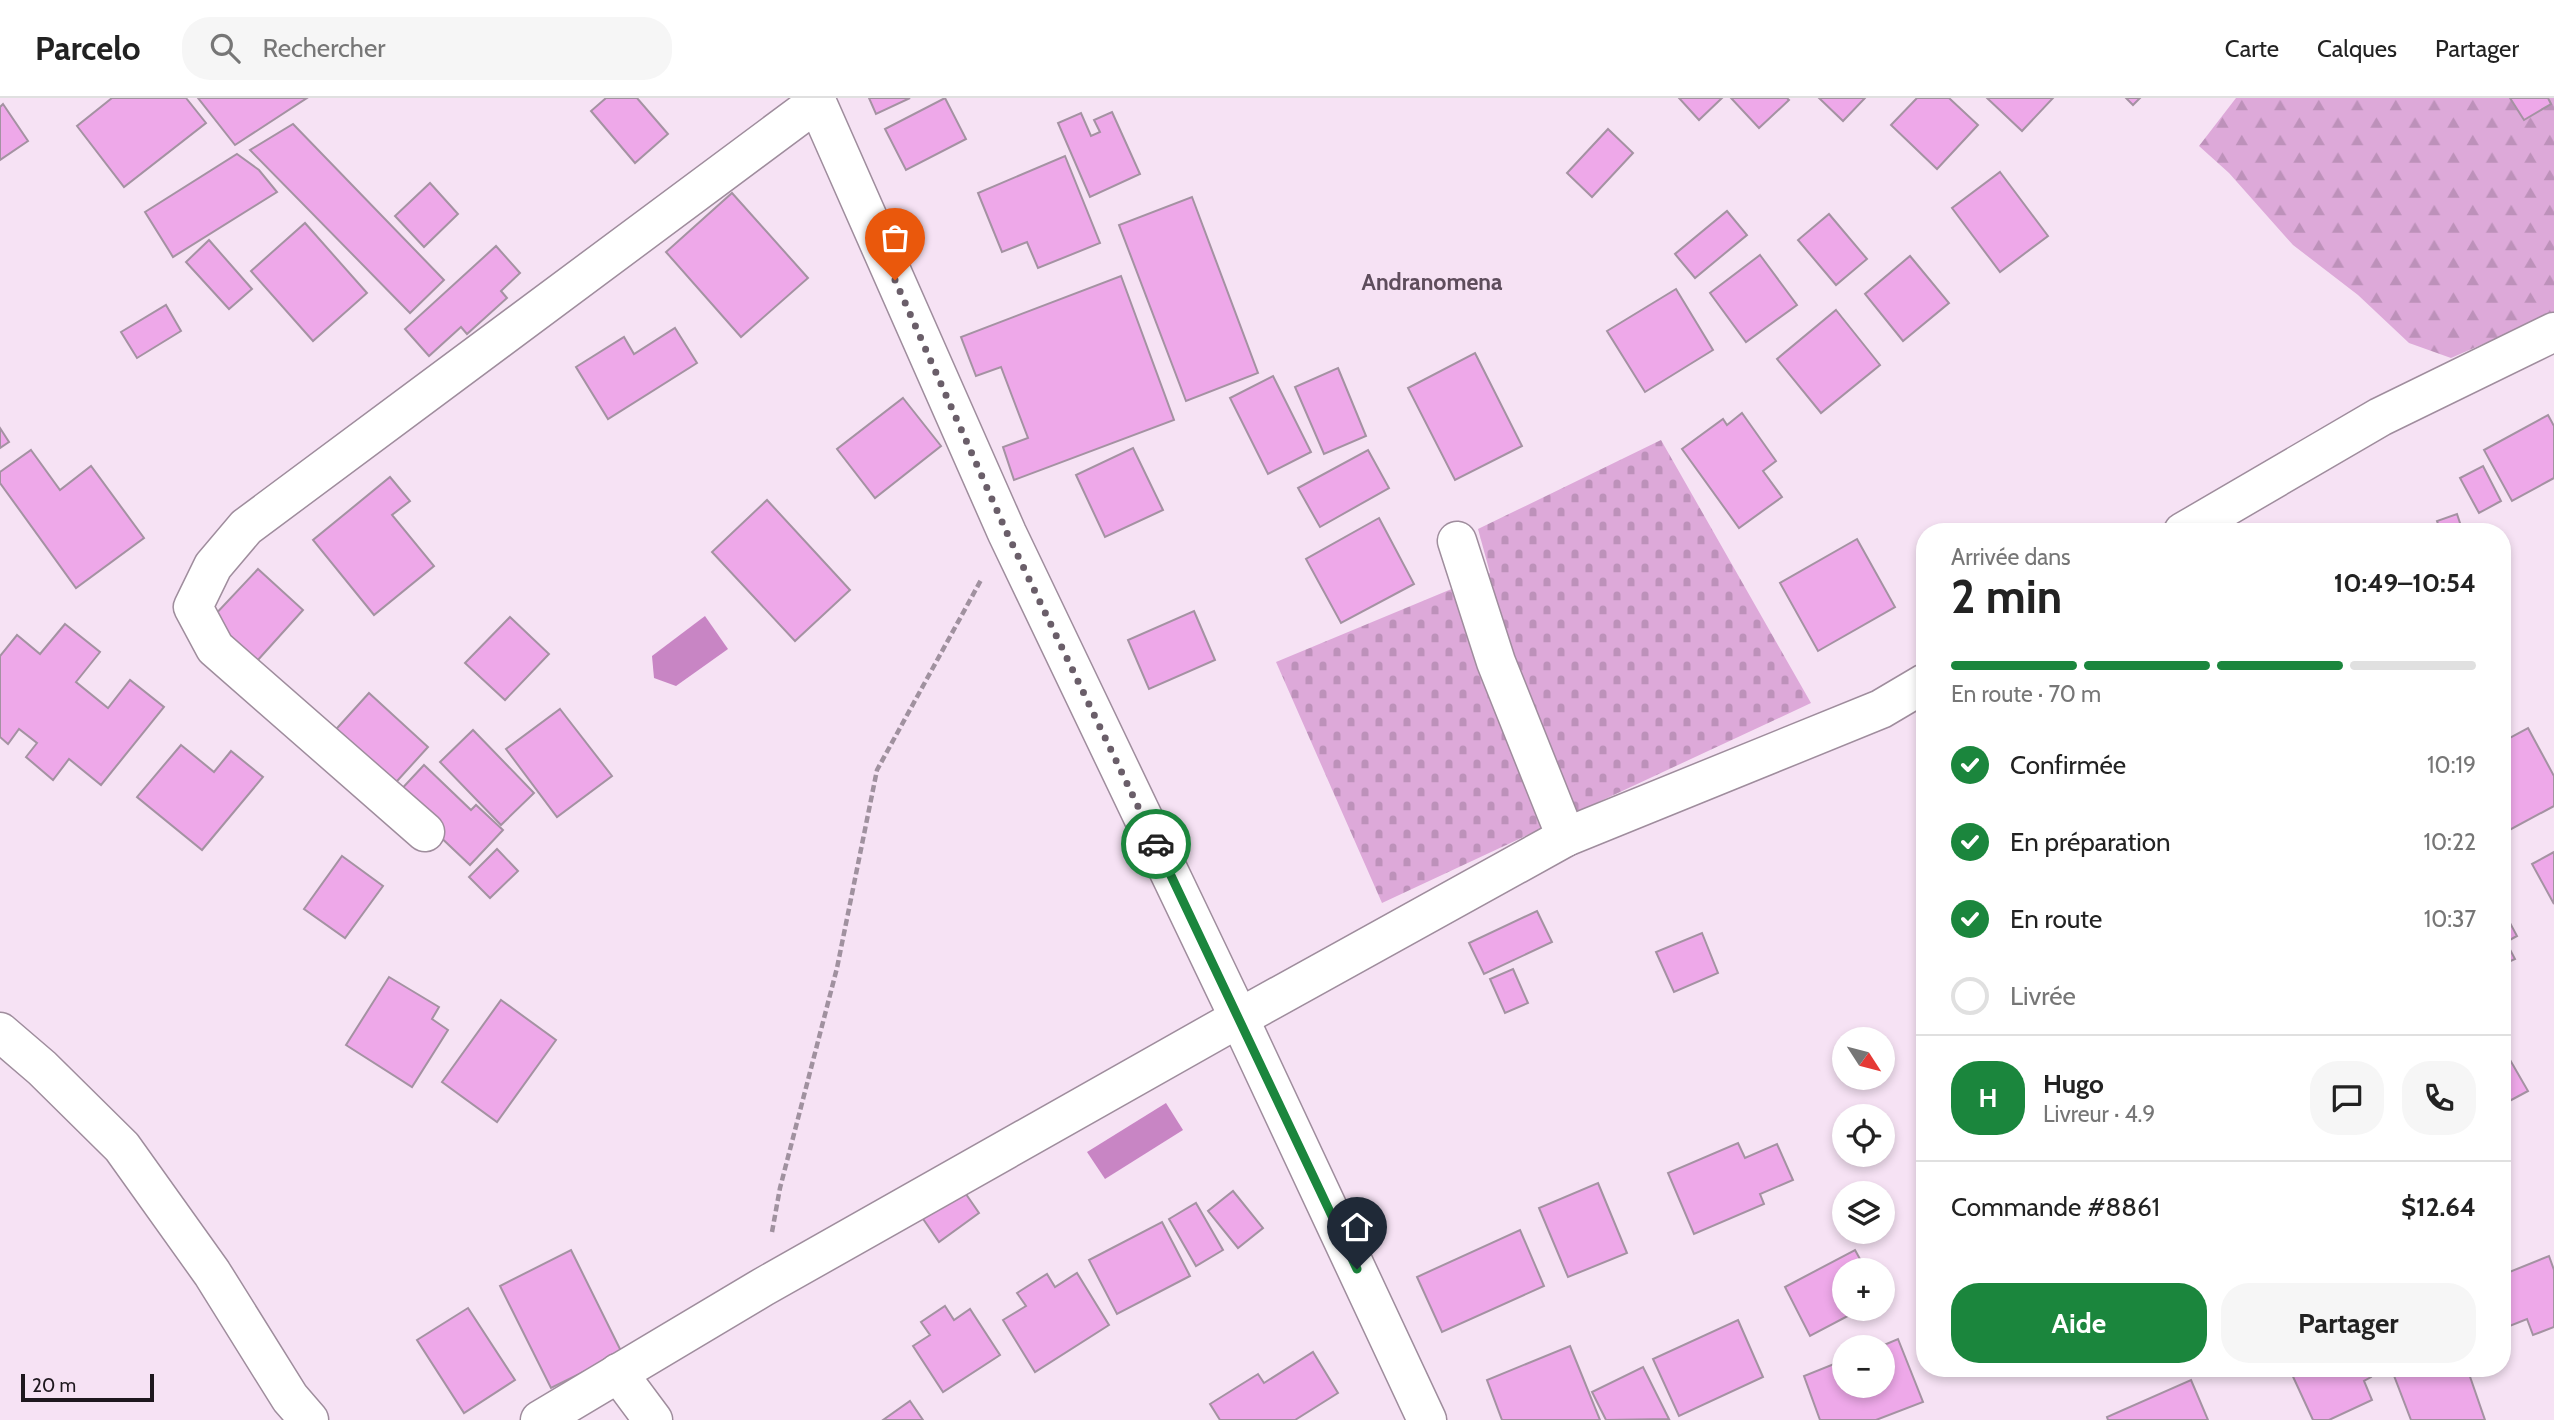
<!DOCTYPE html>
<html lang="fr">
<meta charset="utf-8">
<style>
body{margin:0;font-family:Cabin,sans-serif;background:#f6f6f6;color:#222;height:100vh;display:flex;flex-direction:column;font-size:26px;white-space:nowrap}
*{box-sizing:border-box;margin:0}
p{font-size:23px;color:#767676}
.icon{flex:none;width:38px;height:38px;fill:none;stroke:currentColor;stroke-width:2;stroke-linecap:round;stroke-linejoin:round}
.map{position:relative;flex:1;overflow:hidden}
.sheet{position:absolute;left:1916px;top:425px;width:595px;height:854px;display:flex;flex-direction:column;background:#fff;border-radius:28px;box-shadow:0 4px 10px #0003}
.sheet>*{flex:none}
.needle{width:46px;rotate:126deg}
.fabs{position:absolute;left:1832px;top:929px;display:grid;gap:14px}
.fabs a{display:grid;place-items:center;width:63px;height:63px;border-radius:50%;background:#fff;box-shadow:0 4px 10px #0003;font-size:35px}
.scale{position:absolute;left:21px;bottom:18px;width:133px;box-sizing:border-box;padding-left:7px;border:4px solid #1e171e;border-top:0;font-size:19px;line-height:24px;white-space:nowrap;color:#1e171e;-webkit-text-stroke:5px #f6e2f4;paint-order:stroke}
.pin{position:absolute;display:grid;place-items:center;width:60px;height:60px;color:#fff;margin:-72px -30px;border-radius:50% 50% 50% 0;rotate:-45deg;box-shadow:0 0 7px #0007}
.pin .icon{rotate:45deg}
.courier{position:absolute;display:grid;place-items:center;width:70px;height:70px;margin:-35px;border:5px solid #1b863d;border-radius:50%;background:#fff;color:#222;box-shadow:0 2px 9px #0007}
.headline em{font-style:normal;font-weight:700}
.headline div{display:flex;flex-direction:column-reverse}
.headline{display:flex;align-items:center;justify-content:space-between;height:119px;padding:0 35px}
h1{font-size:46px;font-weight:700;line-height:52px}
.bar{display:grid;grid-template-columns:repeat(4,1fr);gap:10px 7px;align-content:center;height:84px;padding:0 35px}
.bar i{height:9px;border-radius:5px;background:#e0e0e0}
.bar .selected{background:#1b863d}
.bar p{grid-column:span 4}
.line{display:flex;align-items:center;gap:18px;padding:0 35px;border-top:2px solid #e0e0e0}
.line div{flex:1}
.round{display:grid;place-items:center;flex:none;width:74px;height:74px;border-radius:28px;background:#f6f6f6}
ol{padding:0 35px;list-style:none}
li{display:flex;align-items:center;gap:21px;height:77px}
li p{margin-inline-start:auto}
li .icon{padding:7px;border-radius:50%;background:#1b863d;color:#fff;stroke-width:4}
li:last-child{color:#767676}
li i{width:38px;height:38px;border:4px solid #e0e0e0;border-radius:50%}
.button{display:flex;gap:14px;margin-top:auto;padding:14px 35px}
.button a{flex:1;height:80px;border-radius:28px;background:#1b863d;color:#fff;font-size:28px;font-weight:700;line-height:80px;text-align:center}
.button a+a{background:#f6f6f6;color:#222}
header{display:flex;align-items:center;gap:42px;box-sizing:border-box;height:98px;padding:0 35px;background:#fff;border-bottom:2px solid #e0e0e0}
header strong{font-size:33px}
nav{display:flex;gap:38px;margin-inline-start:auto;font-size:24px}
.search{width:490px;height:63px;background:#f6f6f6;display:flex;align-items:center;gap:18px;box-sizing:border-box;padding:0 24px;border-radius:28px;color:#767676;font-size:26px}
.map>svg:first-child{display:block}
.forest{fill:url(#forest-firs)}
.cemetery{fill:url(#cemetery-stones)}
.water{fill:#c885c4}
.building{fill:#eea8e9;stroke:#a492a2;stroke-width:2}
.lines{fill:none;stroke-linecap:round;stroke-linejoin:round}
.minor-casing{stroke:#9f8d9d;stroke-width:41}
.path{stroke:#a0919f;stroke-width:4.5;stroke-dasharray:7 3.5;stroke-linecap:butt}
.minor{stroke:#fff;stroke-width:38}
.done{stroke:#6a5e69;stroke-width:7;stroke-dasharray:0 12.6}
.route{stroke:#1b863d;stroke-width:9}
.labels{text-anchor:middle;stroke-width:6;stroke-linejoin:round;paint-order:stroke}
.neighbourhood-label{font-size:23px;font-weight:bold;fill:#5e4d5c;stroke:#f6e2f4}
</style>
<header>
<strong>Parcelo</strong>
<div class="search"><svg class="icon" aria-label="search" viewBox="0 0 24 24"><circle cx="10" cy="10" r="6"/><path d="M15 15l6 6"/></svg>Rechercher</div>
<nav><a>Carte</a><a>Calques</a><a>Partager</a></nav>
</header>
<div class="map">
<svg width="2554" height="1322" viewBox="0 0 2554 1322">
<defs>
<pattern id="forest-firs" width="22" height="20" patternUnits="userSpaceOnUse" patternTransform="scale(1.75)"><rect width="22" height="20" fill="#dda9d9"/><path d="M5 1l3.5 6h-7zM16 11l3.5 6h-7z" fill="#bd91ba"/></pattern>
<pattern id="cemetery-stones" width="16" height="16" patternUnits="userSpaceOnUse" patternTransform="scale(1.75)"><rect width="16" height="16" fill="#dda9d9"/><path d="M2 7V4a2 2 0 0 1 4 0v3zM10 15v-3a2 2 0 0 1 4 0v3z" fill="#bd91ba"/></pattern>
</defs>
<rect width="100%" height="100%" fill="#f6e2f4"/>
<path class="forest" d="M2236,0H2554V215L2451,260L2409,245L2358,197L2293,147L2229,75L2199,48Z"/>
<path class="cemetery" d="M1661,342L1811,605L1382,805L1276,564L1490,475L1478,431Z"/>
<g class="water">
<path d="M705,518L728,551L676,588L654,580L652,558Z"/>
<path d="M1166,1005L1183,1032L1105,1081L1087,1054Z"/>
</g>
<g class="building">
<path d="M112,0H186L206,25L124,89L77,28Z"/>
<path d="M198,0H307L235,47Z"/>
<path d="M606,0H637L668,36L635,65L591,13Z"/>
<path d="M869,0H910L876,16Z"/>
<path d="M945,0L966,41L906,72L885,31Z"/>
<path d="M1679,0H1722L1699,22Z"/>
<path d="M1731,0H1787L1789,2L1759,30Z"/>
<path d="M1819,0H1865L1843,23Z"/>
<path d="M1917,0H1949L1978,27L1937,71L1891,27Z"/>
<path d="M1987,0H2053L2022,33Z"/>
<path d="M2126,0H2140L2133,7Z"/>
<path d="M2510,0H2548L2551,6L2524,22Z"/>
<path d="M3,6L28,43L0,62V9Z"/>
<path d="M1112,14L1140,76L1090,99L1058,25L1081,15L1091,38L1100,34L1094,22Z"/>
<path d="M293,26L444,182L410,215L250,52Z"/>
<path d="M1608,31L1633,55L1592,99L1567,75Z"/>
<path d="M237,56L259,72L277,94L173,159L145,114Z"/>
<path d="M1065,58L1100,145L1038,170L1027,144L1002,154L978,95Z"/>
<path d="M2000,74L2048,138L2000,174L1952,110Z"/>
<path d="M430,85L458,116L424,149L395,118Z"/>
<path d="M732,95L808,180L741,239L666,154Z"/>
<path d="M1192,99L1258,275L1186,303L1119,127Z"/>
<path d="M1727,113L1747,137L1695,180L1675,156Z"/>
<path d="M1829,116L1867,161L1836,187L1798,142Z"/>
<path d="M305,125L367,195L313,243L251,173Z"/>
<path d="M209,142L252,191L229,211L186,164Z"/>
<path d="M496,148L520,175L501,193L507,200L467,236L461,229L429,258L405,231Z"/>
<path d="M1760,157L1797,207L1746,244L1710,195Z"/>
<path d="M1910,158L1949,205L1903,243L1865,196Z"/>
<path d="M1121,178L1174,322L1014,382L1003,349L1028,340L1001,269L976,278L961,239Z"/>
<path d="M1676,191L1713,252L1645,294L1607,233Z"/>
<path d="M166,207L181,233L137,260L121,234Z"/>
<path d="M1836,212L1880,267L1821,315L1777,261Z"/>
<path d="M675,230L697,265L608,321L576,269L624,239L634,256Z"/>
<path d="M1475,255L1522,348L1455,382L1408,290Z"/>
<path d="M1338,270L1366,338L1324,356L1295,289Z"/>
<path d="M1273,278L1311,354L1268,376L1230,300Z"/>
<path d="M903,300L941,348L875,400L837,351Z"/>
<path d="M1742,315L1776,363L1763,373L1782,399L1739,430L1682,351L1723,321L1727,327Z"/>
<path d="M2548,317L2554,328V380L2512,403L2484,352Z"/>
<path d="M0,330L9,344L0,350Z"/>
<path d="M1133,350L1163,412L1105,439L1076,377Z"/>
<path d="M31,352L60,392L91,368L144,440L76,490L0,385V374Z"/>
<path d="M1368,352L1389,390L1320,429L1298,390Z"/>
<path d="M2483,368L2501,403L2479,415L2460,380Z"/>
<path d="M390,379L410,403L392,417L434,468L374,517L313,442Z"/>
<path d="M767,402L850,492L795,543L712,454Z"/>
<path d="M2457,416L2463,434H2441L2437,423Z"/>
<path d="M1379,420L1414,486L1341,525L1306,461Z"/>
<path d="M1857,441L1895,509L1818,553L1780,485Z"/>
<path d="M258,471L303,512L257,563L211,521Z"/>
<path d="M1194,513L1215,562L1149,591L1128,542Z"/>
<path d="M510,519L549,556L505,602L465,565Z"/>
<path d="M65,526L100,554L76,584L108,610L130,582L164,609L101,687L69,661L53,682L26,659L37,645L19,631L8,646L0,639V558L17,537L40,556Z"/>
<path d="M369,595L428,649L388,693L329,639Z"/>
<path d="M560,611L612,678L557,719L506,651Z"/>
<path d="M2528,630L2554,678V708L2502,736V644Z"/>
<path d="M473,632L534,695L501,727L440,664Z"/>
<path d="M181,647L214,674L231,653L263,679L202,752L137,699Z"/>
<path d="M424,667L471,712L476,707L503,732L470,767L396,697Z"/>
<path d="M497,751L518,773L490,800L469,779Z"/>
<path d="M2554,754V806L2532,766Z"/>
<path d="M342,758L383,788L345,840L304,811Z"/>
<path d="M2502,810L2517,838L2506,844L2515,861L2502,867Z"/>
<path d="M1537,813L1552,844L1484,876L1469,845Z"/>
<path d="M1702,835L1718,875L1674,894L1656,854Z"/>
<path d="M1513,871L1528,905L1505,915L1490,881Z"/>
<path d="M389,879L439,909L432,921L448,932L412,989L346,947Z"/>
<path d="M501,902L556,942L497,1024L442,984Z"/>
<path d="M2502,948L2528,993L2502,1007Z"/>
<path d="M1738,1045L1745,1060L1777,1046L1793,1082L1760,1096L1764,1106L1694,1136L1668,1075Z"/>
<path d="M1598,1085L1627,1155L1568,1179L1539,1110Z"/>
<path d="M959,1086L979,1115L939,1144L919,1115Z"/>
<path d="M1233,1093L1263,1130L1238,1150L1208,1113Z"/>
<path d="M1196,1105L1223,1152L1196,1168L1169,1121Z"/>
<path d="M1162,1124L1190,1178L1117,1216L1089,1162Z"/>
<path d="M1520,1132L1544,1188L1442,1234L1417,1179Z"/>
<path d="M571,1152L622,1255L551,1290L500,1188Z"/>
<path d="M1855,1152L1866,1172H1844V1211H1861L1810,1238L1785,1189Z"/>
<path d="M2549,1158L2554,1172V1229L2533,1237L2527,1221L2502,1231V1177Z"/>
<path d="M1077,1175L1109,1227L1035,1274L1003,1222L1026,1208L1017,1195L1047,1176L1055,1189Z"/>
<path d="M945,1208L954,1222L970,1211L1000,1257L943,1294L913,1248L930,1237L921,1224Z"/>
<path d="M468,1210L515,1282L464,1315L417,1242Z"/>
<path d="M1738,1222L1763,1279L1679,1318L1653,1261Z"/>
<path d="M1898,1241L1923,1304L1876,1322H1820L1804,1278L1844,1262V1288H1883V1250H1877Z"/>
<path d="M1570,1248L1600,1322H1502L1487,1282Z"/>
<path d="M1313,1254L1338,1295L1295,1322H1220L1210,1306L1258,1276L1264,1285Z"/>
<path d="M1643,1269L1669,1321L1606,1322L1592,1294Z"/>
<path d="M2289,1270H2368L2371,1279L2364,1283L2372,1302L2329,1322H2313Z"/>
<path d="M2405,1270H2467L2485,1322H2411L2393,1275Z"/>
<path d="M2191,1282L2208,1322H2108L2107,1319Z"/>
<path d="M910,1303L923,1322H883Z"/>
</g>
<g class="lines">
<defs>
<g id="minor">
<path d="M815,0L1007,435L1239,920L1427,1322"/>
<path d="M2183,434L2380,319L2554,234"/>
<path d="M1457,443L1496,564L1566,739"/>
<path d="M425,734L215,550L193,509L213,468L246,429L816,5"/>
<path d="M0,934L42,970L122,1049L212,1175L290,1300L309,1322"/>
<path d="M618,1275L653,1322"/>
<path d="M540,1322L763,1189L1239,920L1566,739L1881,611L1925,585"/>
</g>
</defs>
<use href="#minor" class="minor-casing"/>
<path class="path" d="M772,1134L780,1090L837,870L877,672L981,482"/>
<use href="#minor" class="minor"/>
</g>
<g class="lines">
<path class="done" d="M895,182L1007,435L1156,746"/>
<path class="route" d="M1156,746L1357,1171"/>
</g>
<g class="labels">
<g class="neighbourhood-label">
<text x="1432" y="192">Andranomena</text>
</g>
</g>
</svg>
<div class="fabs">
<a><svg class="needle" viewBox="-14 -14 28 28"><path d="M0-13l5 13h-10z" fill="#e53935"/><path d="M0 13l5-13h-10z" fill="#767676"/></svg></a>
<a><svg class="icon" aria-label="locate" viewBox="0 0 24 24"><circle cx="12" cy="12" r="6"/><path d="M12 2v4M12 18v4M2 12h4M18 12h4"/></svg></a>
<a><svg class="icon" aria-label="layers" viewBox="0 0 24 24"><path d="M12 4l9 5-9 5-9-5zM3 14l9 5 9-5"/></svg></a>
<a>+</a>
<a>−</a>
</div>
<div class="scale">20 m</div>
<div class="pin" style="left:895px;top:182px;background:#ea580c"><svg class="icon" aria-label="bag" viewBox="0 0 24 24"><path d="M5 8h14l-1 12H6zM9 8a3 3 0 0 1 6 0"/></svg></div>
<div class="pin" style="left:1357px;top:1171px;background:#1f2937"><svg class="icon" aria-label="home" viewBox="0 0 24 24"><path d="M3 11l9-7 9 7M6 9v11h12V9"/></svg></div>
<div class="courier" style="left:1156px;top:746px"><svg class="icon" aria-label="car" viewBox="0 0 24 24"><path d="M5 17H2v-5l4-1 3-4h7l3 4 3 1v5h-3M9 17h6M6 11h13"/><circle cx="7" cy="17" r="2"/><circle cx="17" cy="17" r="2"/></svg></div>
<section class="sheet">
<div class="headline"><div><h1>2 min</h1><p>Arrivée dans</p></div><em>10:49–10:54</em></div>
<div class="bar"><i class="selected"></i><i class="selected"></i><i class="selected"></i><i></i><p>En route · 70 m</p></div>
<ol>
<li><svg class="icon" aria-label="check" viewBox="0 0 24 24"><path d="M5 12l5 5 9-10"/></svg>Confirmée<p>10:19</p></li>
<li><svg class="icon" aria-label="check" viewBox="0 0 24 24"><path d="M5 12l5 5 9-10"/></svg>En préparation<p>10:22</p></li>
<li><svg class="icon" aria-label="check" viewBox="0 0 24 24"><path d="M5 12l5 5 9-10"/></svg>En route<p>10:37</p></li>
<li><i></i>Livrée</li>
</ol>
<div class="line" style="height:126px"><b class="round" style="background:#1b863d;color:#fff">H</b><div><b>Hugo</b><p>Livreur · 4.9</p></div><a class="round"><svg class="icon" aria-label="chat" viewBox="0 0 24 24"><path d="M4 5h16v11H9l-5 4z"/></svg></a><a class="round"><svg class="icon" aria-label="phone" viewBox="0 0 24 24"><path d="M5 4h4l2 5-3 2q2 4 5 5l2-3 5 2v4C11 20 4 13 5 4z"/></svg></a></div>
<div class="line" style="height:91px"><div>Commande #8861</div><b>$12.64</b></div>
<div class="button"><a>Aide</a><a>Partager</a></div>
</section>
</div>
